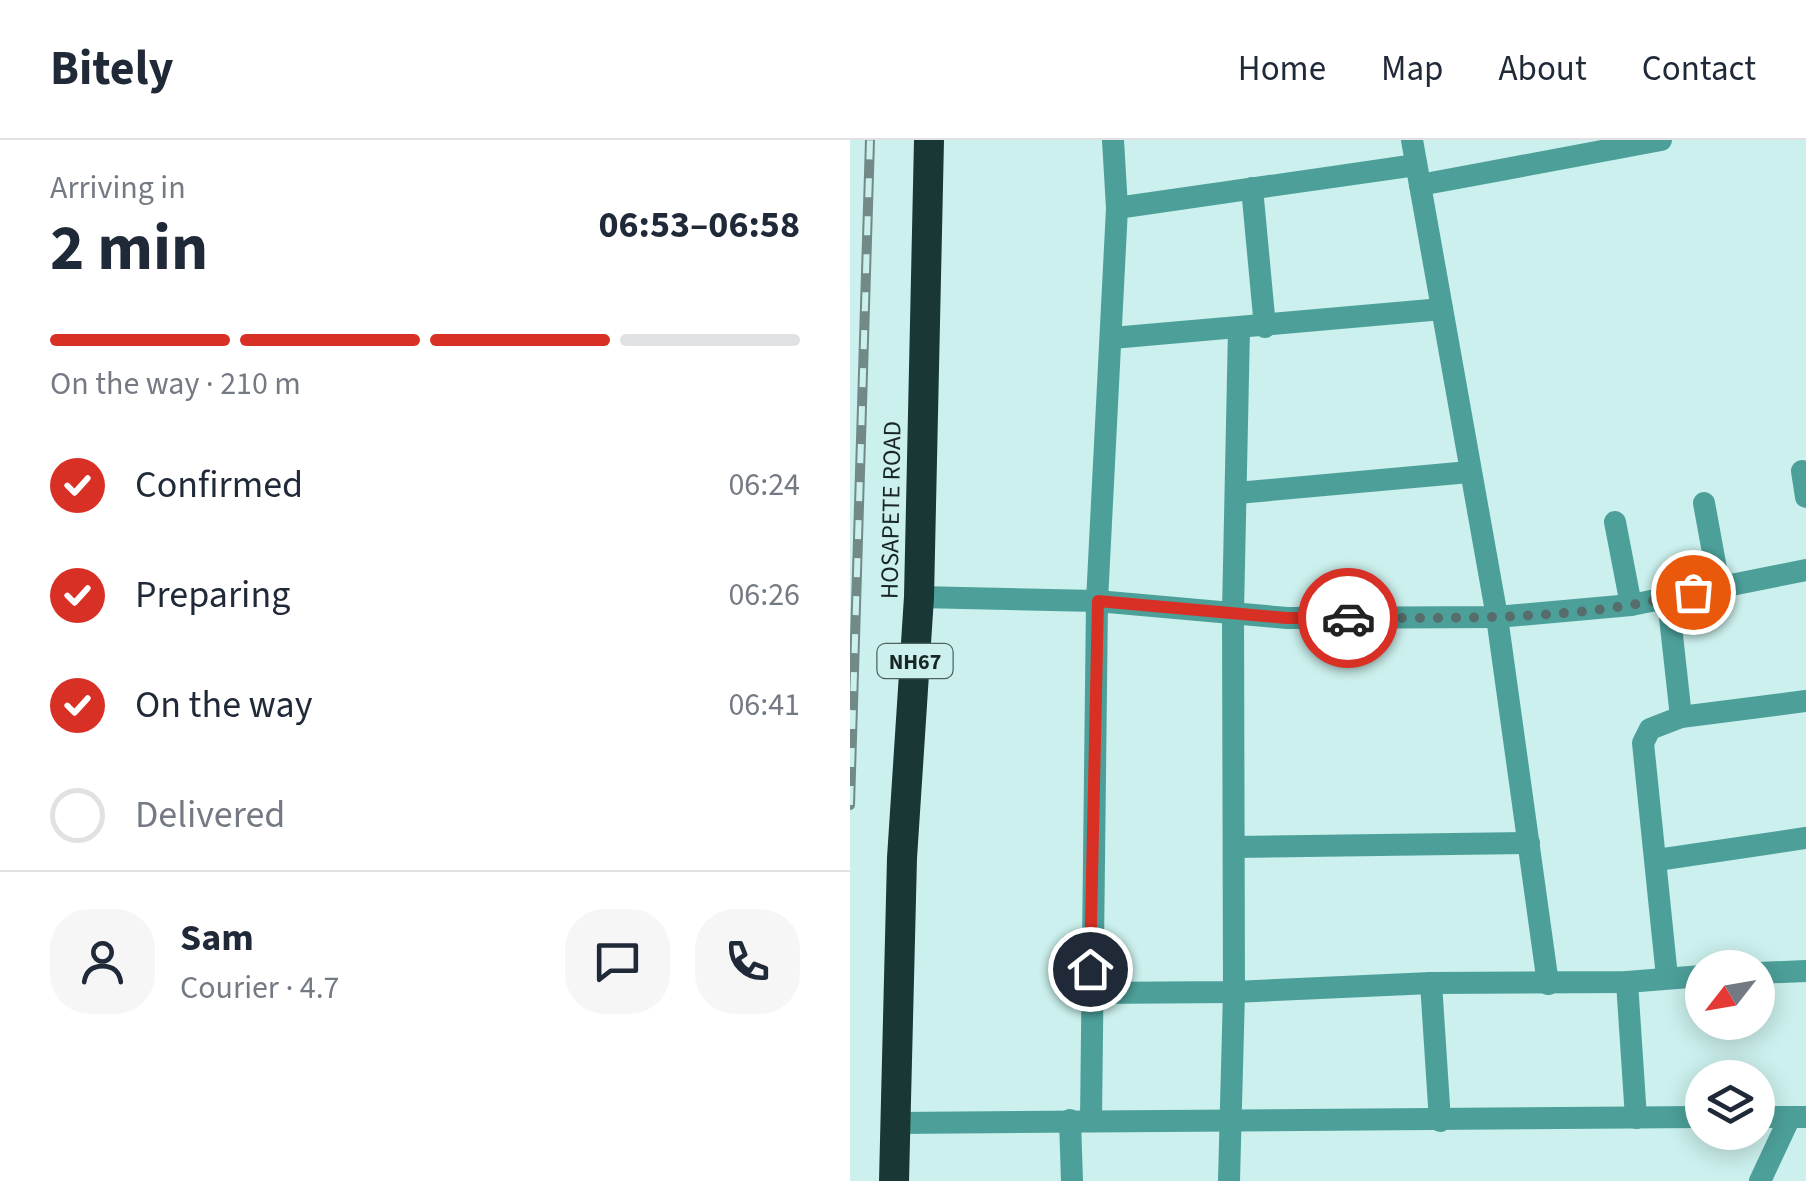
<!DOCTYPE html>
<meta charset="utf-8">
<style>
body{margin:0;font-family:"Source Sans 3",sans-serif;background:#f6f6f7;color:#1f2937;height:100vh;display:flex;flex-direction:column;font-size:38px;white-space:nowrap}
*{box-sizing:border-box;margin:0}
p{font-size:32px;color:#747a83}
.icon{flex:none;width:55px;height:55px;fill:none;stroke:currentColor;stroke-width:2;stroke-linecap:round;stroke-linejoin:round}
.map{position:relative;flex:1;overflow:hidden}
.drawer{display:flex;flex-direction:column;background:#fff;width:850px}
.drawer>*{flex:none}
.needle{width:65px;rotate:239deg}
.fabs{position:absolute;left:835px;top:810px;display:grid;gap:20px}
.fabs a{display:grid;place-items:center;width:90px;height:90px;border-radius:50%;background:#fff;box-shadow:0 5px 25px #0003;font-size:50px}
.pin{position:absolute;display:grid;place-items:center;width:85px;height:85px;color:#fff;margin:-42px;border:5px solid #fff;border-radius:50%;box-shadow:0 2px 10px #0007}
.courier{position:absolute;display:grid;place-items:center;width:100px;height:100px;margin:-50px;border:8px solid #d93025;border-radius:50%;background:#fff;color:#222;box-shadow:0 2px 12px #0007}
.overview em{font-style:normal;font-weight:700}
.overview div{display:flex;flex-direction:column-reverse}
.overview{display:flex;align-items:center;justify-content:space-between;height:170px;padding:0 50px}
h1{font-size:65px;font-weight:700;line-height:75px}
.bar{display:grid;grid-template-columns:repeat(4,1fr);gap:15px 10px;align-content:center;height:120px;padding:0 50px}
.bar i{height:12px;border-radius:8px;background:#e0e1e3}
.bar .active{background:#d93025}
.bar p{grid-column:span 4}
.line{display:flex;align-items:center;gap:25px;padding:0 50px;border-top:2px solid #e0e1e3}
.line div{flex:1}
.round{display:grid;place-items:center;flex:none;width:105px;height:105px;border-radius:40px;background:#f6f6f7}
ol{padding:0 50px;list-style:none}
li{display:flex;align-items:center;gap:30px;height:110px}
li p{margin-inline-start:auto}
li .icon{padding:10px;border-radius:50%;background:#d93025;color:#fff;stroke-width:4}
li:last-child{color:#747a83}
li i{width:55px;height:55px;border:5px solid #e0e1e3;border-radius:50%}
header{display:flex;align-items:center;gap:60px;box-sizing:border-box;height:140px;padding:0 50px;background:#fff;border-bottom:2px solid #e0e1e3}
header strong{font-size:48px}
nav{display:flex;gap:55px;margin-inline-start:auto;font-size:35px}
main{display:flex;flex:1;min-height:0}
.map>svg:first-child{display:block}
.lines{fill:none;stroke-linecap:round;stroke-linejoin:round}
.minor{stroke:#4da09a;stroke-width:22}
.highway{stroke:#193735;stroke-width:30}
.rail-casing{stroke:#718a88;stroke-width:10}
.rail{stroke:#cbf0ed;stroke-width:6;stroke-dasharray:19;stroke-linecap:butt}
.done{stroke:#576d6b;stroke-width:10;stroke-dasharray:0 18}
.route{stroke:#d93025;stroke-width:12}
.labels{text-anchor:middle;stroke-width:8;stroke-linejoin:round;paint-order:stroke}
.shield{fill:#cbf0ed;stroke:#4e6361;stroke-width:2.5}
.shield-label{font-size:22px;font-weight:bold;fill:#182625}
.street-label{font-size:25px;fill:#182625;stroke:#cbf0ed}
</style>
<header>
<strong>Bitely</strong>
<nav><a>Home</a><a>Map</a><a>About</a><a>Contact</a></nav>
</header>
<main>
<section class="drawer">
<div class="overview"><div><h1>2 min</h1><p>Arriving in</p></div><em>06:53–06:58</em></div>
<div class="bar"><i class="active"></i><i class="active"></i><i class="active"></i><i></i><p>On the way · 210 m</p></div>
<ol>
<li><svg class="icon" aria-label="check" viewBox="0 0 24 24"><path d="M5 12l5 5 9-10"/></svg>Confirmed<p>06:24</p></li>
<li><svg class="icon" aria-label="check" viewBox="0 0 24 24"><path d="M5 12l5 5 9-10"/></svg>Preparing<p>06:26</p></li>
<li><svg class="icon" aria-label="check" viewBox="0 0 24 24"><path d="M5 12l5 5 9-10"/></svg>On the way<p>06:41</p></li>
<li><i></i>Delivered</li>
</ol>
<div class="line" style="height:180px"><a class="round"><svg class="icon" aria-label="person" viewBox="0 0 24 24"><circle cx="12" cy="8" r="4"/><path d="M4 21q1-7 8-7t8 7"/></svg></a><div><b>Sam</b><p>Courier · 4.7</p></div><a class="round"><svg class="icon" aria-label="chat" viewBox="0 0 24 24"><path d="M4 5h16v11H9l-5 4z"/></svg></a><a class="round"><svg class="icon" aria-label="phone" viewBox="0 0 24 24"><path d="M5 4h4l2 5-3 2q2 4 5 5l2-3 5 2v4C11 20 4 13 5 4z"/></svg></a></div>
</section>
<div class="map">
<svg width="956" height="1041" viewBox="0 0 956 1041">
<rect width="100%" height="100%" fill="#cbf0ed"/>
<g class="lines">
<g class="minor">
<path d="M562,0L647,477L698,844"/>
<path d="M570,45L811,0"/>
<path d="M402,48L415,187"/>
<path d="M267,68L566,25"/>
<path d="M262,198L592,169"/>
<path d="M952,331L956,357"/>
<path d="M387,353L619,332"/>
<path d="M854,363L869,445"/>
<path d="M765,382L781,465"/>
<path d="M69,457L247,461L437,478L647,477L781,465L956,430"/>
<path d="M818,459L831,577"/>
<path d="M385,707L679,703"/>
<path d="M807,720L956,698"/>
<path d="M908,833L956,831"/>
<path d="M817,837L793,603L800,589L831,577L956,561"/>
<path d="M777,842L786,978"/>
<path d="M581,843L590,981"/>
<path d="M240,853L384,852L581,843L777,842L852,836"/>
<path d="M908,977H956"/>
<path d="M220,980L222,1041"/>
<path d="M241,980L247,461L267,68L263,0"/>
<path d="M46,983L852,977"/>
<path d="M379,1041L384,852L383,472L389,189"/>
<path d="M910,1041L940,977"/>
</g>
<path class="highway" d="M44,1041L52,718L69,457L79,0"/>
<defs>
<path id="rail" d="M0,665L20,0"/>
</defs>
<use href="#rail" class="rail-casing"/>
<use href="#rail" class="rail"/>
</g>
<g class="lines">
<path class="done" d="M498,478C613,478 732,481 843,452"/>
<path class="route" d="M240,829L248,461L436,478H498"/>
</g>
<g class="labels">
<rect class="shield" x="27.5" y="504" width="75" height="34" rx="8"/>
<g class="shield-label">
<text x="65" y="529">NH67</text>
</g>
<g class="street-label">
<text transform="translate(40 370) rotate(-89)" y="9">HOSAPETE ROAD</text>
</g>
</g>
</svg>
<div class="fabs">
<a><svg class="needle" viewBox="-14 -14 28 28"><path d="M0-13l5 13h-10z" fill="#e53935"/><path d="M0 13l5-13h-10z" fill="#747a83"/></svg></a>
<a><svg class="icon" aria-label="layers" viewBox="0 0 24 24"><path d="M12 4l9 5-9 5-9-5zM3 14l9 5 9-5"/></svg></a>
</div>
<div class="pin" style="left:843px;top:452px;background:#ea580c"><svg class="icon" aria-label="bag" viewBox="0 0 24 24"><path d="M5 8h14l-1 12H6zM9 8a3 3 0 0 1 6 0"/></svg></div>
<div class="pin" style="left:240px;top:829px;background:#1f2937"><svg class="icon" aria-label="home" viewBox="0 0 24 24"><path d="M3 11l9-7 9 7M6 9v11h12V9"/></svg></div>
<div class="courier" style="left:498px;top:478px"><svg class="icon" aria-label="car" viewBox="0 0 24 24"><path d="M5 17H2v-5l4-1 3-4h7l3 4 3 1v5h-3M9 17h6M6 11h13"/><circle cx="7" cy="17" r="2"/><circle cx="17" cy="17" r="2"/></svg></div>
</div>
</main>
